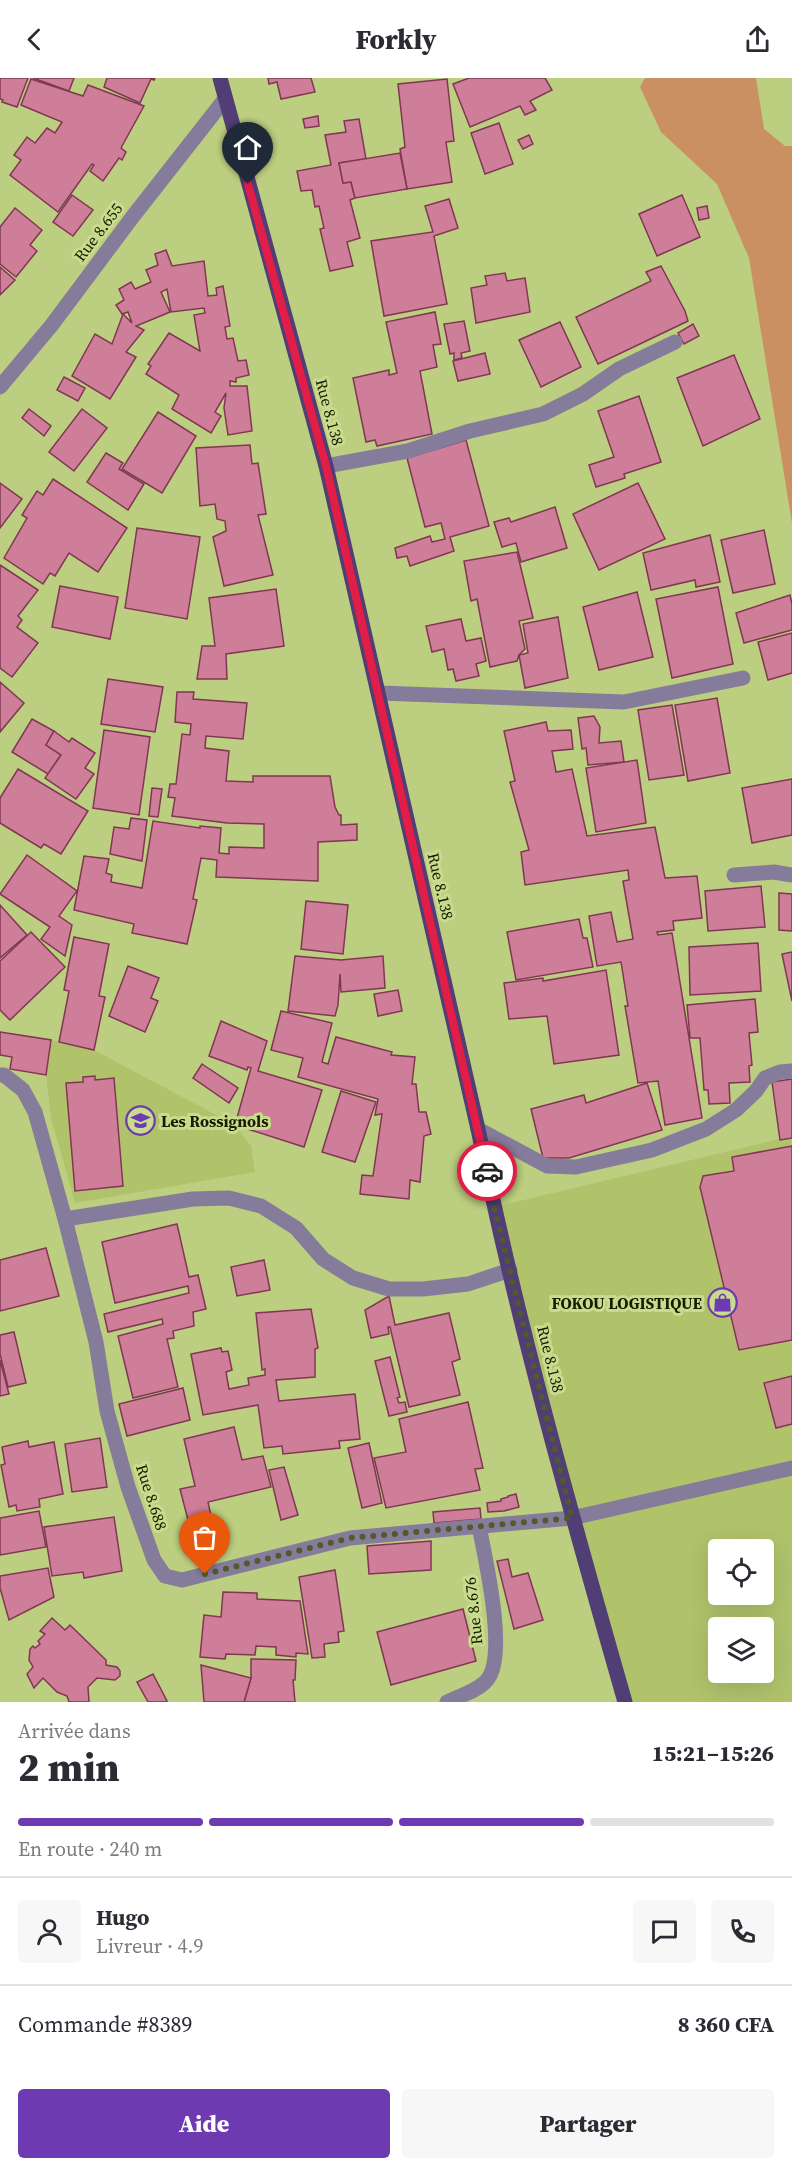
<!DOCTYPE html>
<html lang="fr">
<meta charset="utf-8">
<style>
body{margin:0;font-family:"Source Serif 4",serif;background:#f7f7f7;color:#2b2b33;height:100vh;display:flex;flex-direction:column;font-size:22px;white-space:nowrap}
*{box-sizing:border-box;margin:0}
p{font-size:20px;color:#7c7c81}
.icon{flex:none;width:33px;height:33px;fill:none;stroke:currentColor;stroke-width:2;stroke-linecap:round;stroke-linejoin:round}
.map{position:relative;height:1624px;overflow:hidden}
.panel{display:flex;flex-direction:column;background:#fff;flex:1}
.panel>*{flex:none}
.fabs{position:absolute;left:708px;top:1461px;display:grid;gap:12px}
.fabs a{display:grid;place-items:center;width:66px;height:66px;border-radius:6px;background:#fff;box-shadow:0 6px 24px #0002;font-size:30px}
.pin{position:absolute;display:grid;place-items:center;width:51px;height:51px;color:#fff;margin:-62px -26px;border-radius:50% 50% 50% 0;rotate:-45deg;box-shadow:0 0 6px #0007}
.pin .icon{rotate:45deg}
.courier{position:absolute;display:grid;place-items:center;width:60px;height:60px;margin:-30px;border:4px solid #e11d48;border-radius:50%;background:#fff;color:#222;box-shadow:0 2px 8px #0007}
.head em{font-style:normal;font-weight:800}
.head div{display:flex;flex-direction:column-reverse}
.head{display:flex;align-items:center;justify-content:space-between;height:102px;padding:0 18px}
h1{font-size:39px;font-weight:800;line-height:45px}
.bar{display:grid;grid-template-columns:repeat(4,1fr);gap:9px 6px;align-content:center;height:72px;padding:0 18px}
.bar i{height:8px;border-radius:4px;background:#e1e1e2}
.bar .on{background:#6d3ab1}
.bar p{grid-column:span 4}
.line{display:flex;align-items:center;gap:15px;padding:0 18px;border-top:2px solid #e1e1e2}
.line div{flex:1}
.round{display:grid;place-items:center;flex:none;width:63px;height:63px;border-radius:6px;background:#f7f7f7}
.cta{display:flex;gap:12px;margin-top:auto;padding:12px 18px}
.cta a{flex:1;height:69px;border-radius:6px;background:#6d3ab1;color:#fff;font-size:24px;font-weight:800;line-height:69px;text-align:center}
.cta a+a{background:#f7f7f7;color:#2b2b33}
header{display:flex;justify-content:space-between;align-items:center;height:78px;padding:0 18px;background:#fff;font-size:27px;font-weight:800}
.map>svg:first-child{display:block}
.built{fill:#b0c36b;fill-rule:evenodd}
.green{fill:#cb9062}
.building{fill:#cf7e99;stroke:#803752;stroke-width:1.5}
.lines{fill:none;stroke-linecap:round;stroke-linejoin:round}
.minor{stroke:#857b9a;stroke-width:15}
.major{stroke:#513e74;stroke-width:15}
.done{stroke:#515a2c;stroke-width:6;stroke-dasharray:0 10.8}
.route{stroke:#e11d48;stroke-width:8}
.labels{text-anchor:middle;stroke-width:6;stroke-linejoin:round;paint-order:stroke}
.street-label{font-size:16px;fill:#171c00;stroke:#c9db8c}
.poi-label{font-size:16px;font-weight:bold;fill:#171c00;stroke:#c9db8c;text-anchor:start}
</style>
<header><svg class="icon" aria-label="back" viewBox="0 0 24 24"><path d="M15 5l-7 7 7 7"/></svg>Forkly<svg class="icon" aria-label="share" viewBox="0 0 24 24"><path d="M12 15V3M7 8l5-5 5 5M5 13v7h14v-7"/></svg></header>
<div class="map">
<svg width="792" height="1624" viewBox="0 0 792 1624">
<rect width="100%" height="100%" fill="#bcce7f"/>
<g class="built">
<path d="M51,962L94,972L235,1047L251,1068L255,1094L75,1125L51,1040L46,997Z"/>
<path d="M792,1058V1624H625L494,1129ZM718,1472H764V1516H718ZM718,1550H764V1594H718Z"/>
</g>
<path class="green" d="M645,0H756L764,51L785,68H792V445L749,180L717,106L661,54L640,9Z"/>
<g class="building">
<path d="M0,0H28L17,29L2,24L3,22L0,21Z"/>
<path d="M33,0H74L69,13Z"/>
<path d="M107,0H155L154,2L151,1L140,25L104,9Z"/>
<path d="M268,0H311L315,14L281,21L277,4L269,6Z"/>
<path d="M469,0H545L552,12L530,23L536,32L525,37L520,28L470,49L453,6Z"/>
<path d="M31,1L83,18L88,7L144,28L121,70L126,74L122,82L119,80L103,103L90,93L94,87L92,86L58,134L10,97L21,82L14,77L27,59L35,65L47,50L55,55L62,44L21,27Z"/>
<path d="M447,1L454,63L446,64L452,104L407,111L400,71L405,69L398,6Z"/>
<path d="M318,38L319,48L305,50L303,41Z"/>
<path d="M359,41L366,81L339,85L343,105L351,104L355,120L350,122L360,160L347,164L353,188L330,193L320,151L324,150L319,128L315,129L312,112L301,113L297,93L331,87L325,57L346,54L344,43Z"/>
<path d="M499,45L513,86L485,96L471,55Z"/>
<path d="M529,57L533,66L523,71L518,62Z"/>
<path d="M400,75L407,111L355,120L351,104L343,105L339,85Z"/>
<path d="M72,117L93,132L73,158L53,144Z"/>
<path d="M682,117L700,159L657,178L639,136Z"/>
<path d="M449,121L458,150L434,158L447,226L384,238L371,163L433,154L425,128Z"/>
<path d="M707,128L709,140L699,142L697,130Z"/>
<path d="M15,130L42,152L30,167L37,173L16,199L0,186V149Z"/>
<path d="M166,172L172,188L204,183L208,218L217,217L216,210L223,208L230,248L225,249L227,261L233,260L238,283L246,282L249,297L236,300V304L230,303V308H247L252,353L228,357L224,330L226,315L215,334L221,338L211,355L172,331L179,317L146,296L151,288L148,286L169,255L200,273L194,237L205,235L204,230L171,234L167,211L161,214L170,234L136,248L144,252L126,274L136,279L110,321L72,298L95,256L112,266L123,236L132,245L128,234L122,236L116,227L124,222L119,211L131,204L135,211L151,204L146,192L158,187L155,176Z"/>
<path d="M661,188L685,233L688,243L598,286L576,239L651,203L646,194Z"/>
<path d="M0,189L15,202L0,217Z"/>
<path d="M505,195L507,203L525,200L530,234L476,245L471,210L487,207L485,198Z"/>
<path d="M435,234L441,266L433,267L437,289L420,293L432,356L377,368L375,362L366,364L353,300L389,292V297L397,295L386,244Z"/>
<path d="M464,243L470,273L461,275L462,280L454,282V275L450,276L444,246Z"/>
<path d="M560,244L581,289L541,309L519,262Z"/>
<path d="M693,246L699,258L684,266L678,255Z"/>
<path d="M485,275L490,296L458,303L453,283Z"/>
<path d="M734,277L760,341L703,368L677,300Z"/>
<path d="M64,299L85,310L78,323L57,312Z"/>
<path d="M639,318L661,384L624,396L625,400L596,409L589,387L614,379L598,333Z"/>
<path d="M29,331L51,348L44,358L22,340Z"/>
<path d="M82,331L107,350L74,393L49,374Z"/>
<path d="M158,334L196,358L162,415L122,391Z"/>
<path d="M466,362L489,448L450,459L454,473L410,488L407,478L397,480L395,470L430,458L432,464L445,461L441,445L425,449L407,380Z"/>
<path d="M250,367L252,386L258,385L266,436L258,437L273,497L224,508L213,459L226,453L225,443L217,441L215,426L200,428L196,370Z"/>
<path d="M106,375L123,385L119,391L144,406L128,432L87,404Z"/>
<path d="M53,401L127,450L98,494L69,475L55,498L50,495L43,506L4,480L27,440L22,437L37,413L43,417Z"/>
<path d="M0,405L22,421L0,450Z"/>
<path d="M638,405L665,461L599,492L573,436Z"/>
<path d="M555,429L567,470L521,484L516,465L502,469L494,444L509,440L511,444Z"/>
<path d="M137,450L200,459L187,541L125,530Z"/>
<path d="M764,452L775,506L733,515L721,462Z"/>
<path d="M710,457L720,504L696,509L695,502L651,512L643,475Z"/>
<path d="M517,474L533,540L519,543L525,571L519,577L517,583L490,589L477,521L471,523L464,483Z"/>
<path d="M0,487L38,512L18,538L22,542L17,549L38,565L12,599L0,590Z"/>
<path d="M60,508L118,519L110,561L52,549Z"/>
<path d="M718,509L733,586L672,600L656,521Z"/>
<path d="M276,511L284,568L226,576L227,601H197L202,568H215L209,520Z"/>
<path d="M637,514L653,579L599,592L583,529Z"/>
<path d="M790,517L792,526V552L744,565L736,535Z"/>
<path d="M558,539L568,600L525,610L519,577L528,575L523,546Z"/>
<path d="M461,541L466,563L481,560L486,583L476,586L479,598L456,603L453,591L448,592L444,571L432,574L426,548Z"/>
<path d="M792,555V595L768,602L758,564Z"/>
<path d="M108,601L163,609L155,654L101,646Z"/>
<path d="M0,604L24,625L0,654Z"/>
<path d="M177,614H194L193,621L247,625L243,661L206,658L205,670L229,673L226,703L253,704V698H330L335,729L339,737H341V747L357,746V762L318,764V803L216,799L217,782L201,780L193,821L197,822L187,866L132,855L134,846L74,832L84,778L109,781L106,795L112,797L111,804L142,810L153,743L200,750V748L221,750L219,775L229,776V769L264,770V746L227,745L172,738L175,720L168,719L170,706H176L182,656L190,657L191,646L175,644Z"/>
<path d="M717,620L730,695L688,703L675,627Z"/>
<path d="M672,627L684,697L649,702L638,632Z"/>
<path d="M594,638L600,649L599,665L621,663L624,684L588,687L586,670L582,671L578,640Z"/>
<path d="M32,641L54,653L46,667L61,677L48,696L12,674Z"/>
<path d="M546,644L548,653L571,652L573,671L552,673L556,694L572,691L587,758L655,749L665,800L697,798L702,840L673,843L674,852L657,854L658,857L672,855L702,1040L665,1047L658,1003L638,1005L625,928H628L621,884L597,888L589,838L611,834L617,864L633,861L623,803L629,802L628,792L525,807L521,774L529,772L510,704L515,703L504,653Z"/>
<path d="M104,652L150,659L139,737L93,730Z"/>
<path d="M54,653L69,664L72,660L95,675L85,690L94,696L76,721L45,700L61,677L46,667Z"/>
<path d="M637,682L646,745L596,754L586,690Z"/>
<path d="M18,691L88,733L61,776L44,766L41,770L0,745V720Z"/>
<path d="M792,701V757L752,765L742,710Z"/>
<path d="M152,710L162,711L158,739L149,738Z"/>
<path d="M131,740L147,742L142,783L110,776L114,749L129,751Z"/>
<path d="M27,777L77,813L59,838L72,847L65,878L41,861L50,849L0,816Z"/>
<path d="M761,808L765,849L708,853L705,813Z"/>
<path d="M779,815L792,816V853L779,852Z"/>
<path d="M306,823L348,827L343,876L301,871Z"/>
<path d="M0,827L27,857L0,880Z"/>
<path d="M579,841L583,860H587L593,889L516,902L507,854Z"/>
<path d="M31,854L65,889L10,942L0,932V883Z"/>
<path d="M74,859L109,866L99,918L105,919L94,972L59,964L69,913L64,912Z"/>
<path d="M758,865L761,913L690,917L689,869Z"/>
<path d="M792,874V923L782,876Z"/>
<path d="M295,878L341,882L383,878L385,910L341,914L340,896L338,927L335,938L288,933Z"/>
<path d="M128,888L159,900L151,920L158,923L145,954L109,938Z"/>
<path d="M606,892L619,977L554,986L547,938L509,941L504,905L543,900V903Z"/>
<path d="M398,912L402,933L378,938L374,916Z"/>
<path d="M755,921L758,954L749,955L752,987L749,988L750,1004L729,1005L730,1025L709,1026L708,1012H704L700,960H690L687,927Z"/>
<path d="M281,933L332,945L322,984L328,986L336,959L392,974L391,977L415,979L412,1006H416L419,1034H426L431,1056L424,1058L420,1104L410,1102L409,1121L360,1116L362,1097L373,1098L382,1036L375,1037L378,1021L298,999L303,980L271,972Z"/>
<path d="M221,943L267,963L258,993L322,1012L304,1069L235,1047L251,990L248,989L247,992L209,978Z"/>
<path d="M0,954L51,962L46,997L10,991L12,979L0,977Z"/>
<path d="M202,986L238,1010L229,1025L193,1000Z"/>
<path d="M95,998V1002L114,1000L123,1108L75,1113L66,1005L83,1004V999Z"/>
<path d="M792,1001V1060L780,1062L772,1004Z"/>
<path d="M647,1005L662,1052L569,1080H543L531,1031L584,1017L586,1025Z"/>
<path d="M341,1013L376,1024L355,1084L322,1074Z"/>
<path d="M792,1068V1262L739,1272L700,1109L703,1098L734,1093L732,1079Z"/>
<path d="M177,1146L189,1199L198,1197L206,1231L193,1234L194,1248L173,1253L174,1260L167,1261L178,1309L133,1320L118,1258L163,1246L162,1241L108,1254L104,1236L189,1215L188,1208L115,1225L102,1164Z"/>
<path d="M46,1170L59,1218L0,1233V1182Z"/>
<path d="M264,1182L270,1212L237,1218L231,1189Z"/>
<path d="M389,1218L395,1247L449,1235L460,1281L452,1284L460,1317L409,1329L390,1249H388L389,1256L371,1260L365,1232Z"/>
<path d="M311,1231L318,1270L315,1271V1299L276,1302L279,1323L355,1316L360,1361L339,1363L340,1370L283,1376L282,1368L264,1370L258,1327L203,1337L191,1276L221,1270L222,1274L228,1273L232,1292L226,1294L229,1311L249,1307L248,1300L265,1297V1291L262,1292L256,1235Z"/>
<path d="M14,1254L26,1305L8,1309L0,1276V1257Z"/>
<path d="M390,1279L400,1319L397,1320L399,1325L405,1324L407,1334L389,1338L375,1283Z"/>
<path d="M0,1282L9,1316L0,1318Z"/>
<path d="M792,1298V1346L776,1350L764,1305Z"/>
<path d="M183,1310L190,1342L127,1358L119,1326Z"/>
<path d="M468,1324L483,1390L475,1391L480,1412L386,1430L374,1380L406,1374L399,1341Z"/>
<path d="M234,1349L242,1382L263,1378L271,1409L208,1424L211,1438L188,1442L180,1411L195,1408L184,1361Z"/>
<path d="M100,1360L107,1409L72,1414L65,1366Z"/>
<path d="M28,1363L29,1369L54,1364L63,1416L39,1421L40,1429L17,1433L16,1427L9,1429L1,1387L5,1386L2,1369Z"/>
<path d="M369,1365L382,1425L362,1430L348,1370Z"/>
<path d="M284,1389L298,1437L281,1442L269,1392Z"/>
<path d="M516,1416L519,1429L504,1433L488,1434L487,1425L501,1423V1421L508,1419V1418Z"/>
<path d="M480,1430L481,1441L434,1445L433,1434Z"/>
<path d="M39,1433L46,1469L0,1477V1440Z"/>
<path d="M114,1439L122,1493L84,1500L83,1494L52,1498L44,1449Z"/>
<path d="M431,1463V1492L369,1496L367,1468Z"/>
<path d="M508,1481L512,1499L528,1495L543,1542L514,1551L497,1483Z"/>
<path d="M48,1490L54,1519L9,1542L0,1510V1498Z"/>
<path d="M335,1492L344,1553L338,1554L339,1564L324,1566L325,1579L312,1580L299,1499Z"/>
<path d="M223,1514L257,1515V1521L300,1523L308,1576L296,1575V1579L276,1577V1569L256,1568L255,1577L226,1576L225,1581L200,1579L204,1537L221,1539Z"/>
<path d="M463,1531L476,1583L391,1607L377,1554Z"/>
<path d="M52,1540L65,1552L70,1547L106,1582V1587L117,1589L120,1593V1598L115,1602L97,1600L88,1609L89,1624H69L67,1618L57,1614L43,1600L34,1610L27,1596L33,1589L29,1582L30,1571L33,1568L35,1570L40,1566L38,1563L45,1556L40,1553Z"/>
<path d="M251,1581L296,1582L295,1602H293L295,1624H244L251,1600Z"/>
<path d="M201,1587L251,1600L244,1624H204Z"/>
<path d="M153,1596L167,1623L165,1624H148L137,1604Z"/>
</g>
<g class="lines">
<g class="minor">
<path d="M0,309L51,248L134,137L225,21"/>
<path d="M326,388L408,373L470,353L543,336L583,316L619,291L675,264"/>
<path d="M379,615L624,624L743,600"/>
<path d="M734,797L774,794L792,797"/>
<path d="M0,997H4L23,1012L35,1034L65,1141L96,1264L107,1333L128,1409L154,1482L165,1498L182,1502L350,1460L572,1440L792,1390"/>
<path d="M478,1051L547,1088L576,1089L652,1072L706,1051L736,1032L756,1013L765,1000L780,994L792,993"/>
<path d="M65,1141L193,1121L229,1120L261,1128L296,1150L323,1181L353,1200L389,1211H423L468,1206L510,1192"/>
<path d="M447,1624C459,1618 478,1613 487,1602C508,1577 485,1480 479,1448"/>
</g>
<path class="major" d="M220,0L326,388L478,1051C517,1244 571,1435 625,1624"/>
</g>
<g class="lines">
<path class="done" d="M205,1496L350,1460L572,1440L494,1129L487,1093"/>
<path class="route" d="M248,106L326,388L487,1093"/>
</g>
<defs>
<symbol id="school-ring" viewBox="-11 -11 22 22"><circle r="9.5" fill="#c9db8c" stroke="#6d3ab1" stroke-width="1.5"/><path d="M0-5L7-2L0 1L-7-2ZM-4 1L0 2.5L4 1V4Q0 6-4 4Z" fill="#6d3ab1"/></symbol>
<symbol id="shop-ring" viewBox="-11 -11 22 22"><circle r="9.5" fill="#c9db8c" stroke="#6d3ab1" stroke-width="1.5"/><path d="M-5-2.5h2.3a2.7 3.5 0 0 1 5.4 0H5L5.5 6h-11ZM-1.5-2.5h3a1.5 2.3 0 0 0-3 0Z" fill="#6d3ab1"/></symbol>
</defs>
<g fill-rule="evenodd">
<use href="#school-ring" x="124" y="1026" width="33" height="33"/>
<use href="#shop-ring" x="706" y="1208" width="33" height="33"/>
</g>
<g class="labels">
<g class="street-label">
<text transform="translate(98 154) rotate(-53)" y="6">Rue 8.655</text>
<text transform="translate(330 334) rotate(75)" y="6">Rue 8.138</text>
<text transform="translate(441 808) rotate(77)" y="6">Rue 8.138</text>
<text transform="translate(551 1281) rotate(76)" y="6">Rue 8.138</text>
<text transform="translate(152 1419) rotate(72)" y="6">Rue 8.688</text>
<text transform="translate(473 1533) rotate(-96)" y="6">Rue 8.676</text>
</g>
<g class="poi-label">
<text x="161" y="1049">Les Rossignols</text>
<text x="702" y="1231" text-anchor="end">FOKOU LOGISTIQUE</text>
</g>
</g>
</svg>
<div class="fabs">
<a><svg class="icon" aria-label="locate" viewBox="0 0 24 24"><circle cx="12" cy="12" r="6"/><path d="M12 2v4M12 18v4M2 12h4M18 12h4"/></svg></a>
<a><svg class="icon" aria-label="layers" viewBox="0 0 24 24"><path d="M12 4l9 5-9 5-9-5zM3 14l9 5 9-5"/></svg></a>
</div>
<div class="pin" style="left:205px;top:1496px;background:#ea580c"><svg class="icon" aria-label="bag" viewBox="0 0 24 24"><path d="M5 8h14l-1 12H6zM9 8a3 3 0 0 1 6 0"/></svg></div>
<div class="pin" style="left:248px;top:106px;background:#1f2937"><svg class="icon" aria-label="home" viewBox="0 0 24 24"><path d="M3 11l9-7 9 7M6 9v11h12V9"/></svg></div>
<div class="courier" style="left:487px;top:1093px"><svg class="icon" aria-label="car" viewBox="0 0 24 24"><path d="M5 17H2v-5l4-1 3-4h7l3 4 3 1v5h-3M9 17h6M6 11h13"/><circle cx="7" cy="17" r="2"/><circle cx="17" cy="17" r="2"/></svg></div>
</div>
<section class="panel">
<div class="head"><div><h1>2 min</h1><p>Arrivée dans</p></div><em>15:21–15:26</em></div>
<div class="bar"><i class="on"></i><i class="on"></i><i class="on"></i><i></i><p>En route · 240 m</p></div>
<div class="line" style="height:108px"><a class="round"><svg class="icon" aria-label="person" viewBox="0 0 24 24"><circle cx="12" cy="8" r="4"/><path d="M4 21q1-7 8-7t8 7"/></svg></a><div><b>Hugo</b><p>Livreur · 4.9</p></div><a class="round"><svg class="icon" aria-label="chat" viewBox="0 0 24 24"><path d="M4 5h16v11H9l-5 4z"/></svg></a><a class="round"><svg class="icon" aria-label="phone" viewBox="0 0 24 24"><path d="M5 4h4l2 5-3 2q2 4 5 5l2-3 5 2v4C11 20 4 13 5 4z"/></svg></a></div>
<div class="line" style="height:78px"><div>Commande #8389</div><b>8 360 CFA</b></div>
<div class="cta"><a>Aide</a><a>Partager</a></div>
</section>
